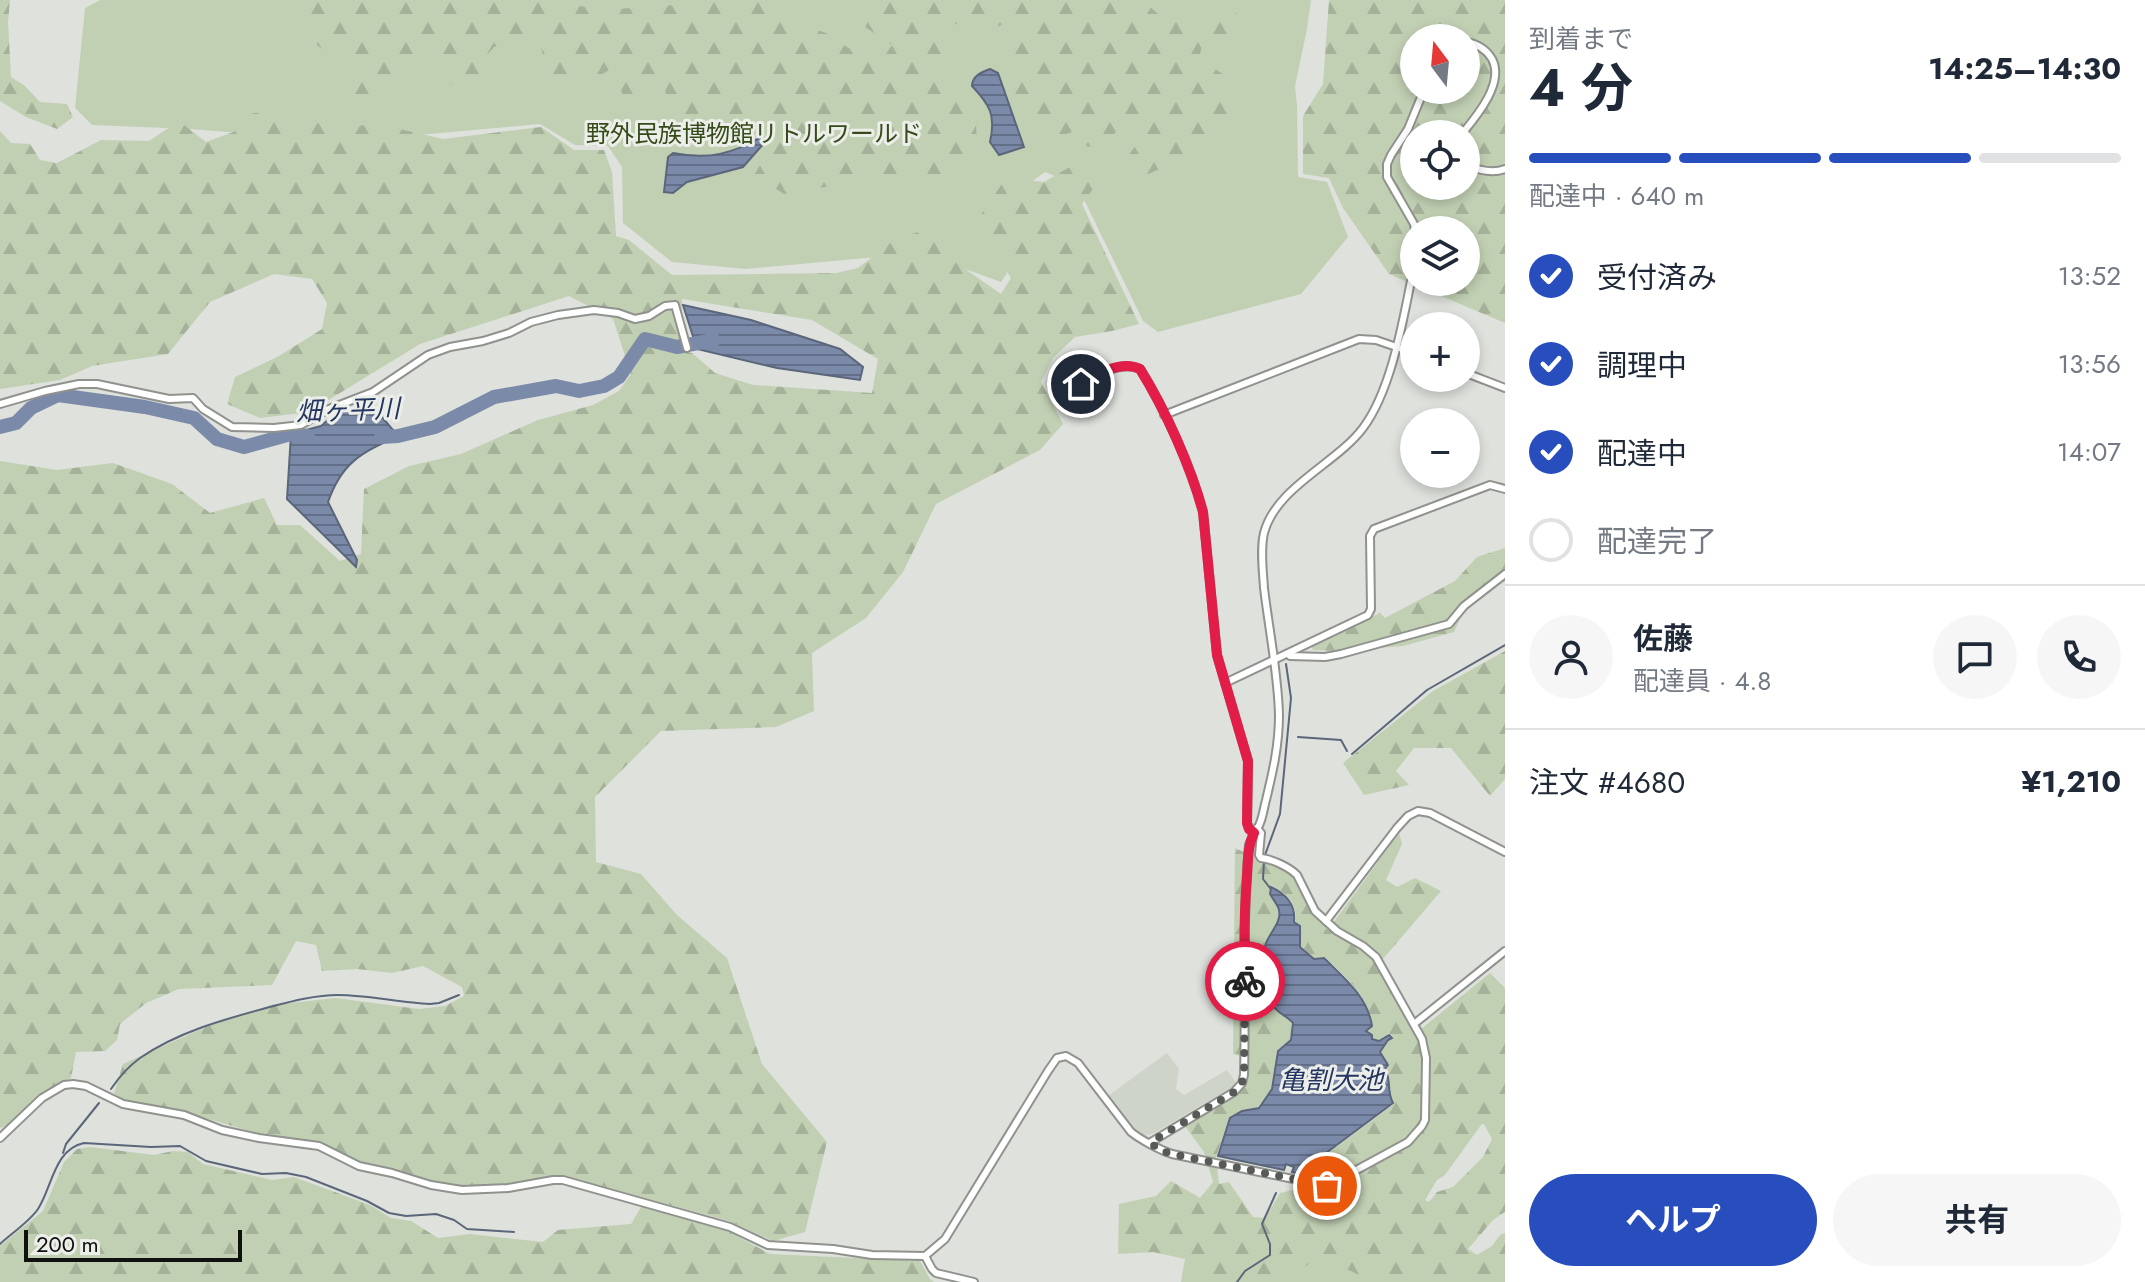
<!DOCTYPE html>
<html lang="ja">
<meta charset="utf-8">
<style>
body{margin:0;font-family:Jost,"Noto Sans JP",sans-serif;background:#f6f6f7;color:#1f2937;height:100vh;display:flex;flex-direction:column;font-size:30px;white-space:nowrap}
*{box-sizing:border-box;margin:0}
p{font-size:26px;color:#747a83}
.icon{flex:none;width:44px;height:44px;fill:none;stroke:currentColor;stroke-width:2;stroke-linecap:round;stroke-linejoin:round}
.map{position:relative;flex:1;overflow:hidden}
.panel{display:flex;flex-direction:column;background:#fff;width:640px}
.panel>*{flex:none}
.needle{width:52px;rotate:344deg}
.controls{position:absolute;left:1400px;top:24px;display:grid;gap:16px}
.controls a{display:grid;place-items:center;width:80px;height:80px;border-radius:50%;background:#fff;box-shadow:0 4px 12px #0003;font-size:40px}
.scale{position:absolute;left:24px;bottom:20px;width:218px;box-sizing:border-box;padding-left:8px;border:4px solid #10110f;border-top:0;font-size:22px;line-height:28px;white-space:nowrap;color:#10110f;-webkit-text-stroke:6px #eceee9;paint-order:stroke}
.pin{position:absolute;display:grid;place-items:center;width:68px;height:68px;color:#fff;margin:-34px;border:4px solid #fff;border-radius:50%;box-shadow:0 2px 8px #0007}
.courier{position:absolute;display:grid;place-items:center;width:80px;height:80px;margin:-40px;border:6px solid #e11d48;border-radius:50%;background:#fff;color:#222;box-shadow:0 2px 10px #0007}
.overview em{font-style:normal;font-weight:700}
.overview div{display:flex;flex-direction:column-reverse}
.overview{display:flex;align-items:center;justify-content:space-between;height:136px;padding:0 24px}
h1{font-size:52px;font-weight:700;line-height:60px}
.bar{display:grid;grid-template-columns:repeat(4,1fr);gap:12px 8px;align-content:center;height:96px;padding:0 24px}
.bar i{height:10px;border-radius:6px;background:#e0e1e3}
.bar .on{background:#284dbc}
.bar p{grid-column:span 4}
.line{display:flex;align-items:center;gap:20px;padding:0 24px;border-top:2px solid #e0e1e3}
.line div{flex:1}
.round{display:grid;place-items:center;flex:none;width:84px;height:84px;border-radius:42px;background:#f6f6f7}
ol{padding:0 24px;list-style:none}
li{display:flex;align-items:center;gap:24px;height:88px}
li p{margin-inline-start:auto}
li .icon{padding:8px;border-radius:50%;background:#284dbc;color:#fff;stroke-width:4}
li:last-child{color:#747a83}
li i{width:44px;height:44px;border:4px solid #e0e1e3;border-radius:50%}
.primary-button{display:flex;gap:16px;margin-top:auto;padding:16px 24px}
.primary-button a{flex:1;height:92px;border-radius:48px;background:#284dbc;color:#fff;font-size:32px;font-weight:700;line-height:92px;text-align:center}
.primary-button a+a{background:#f6f6f7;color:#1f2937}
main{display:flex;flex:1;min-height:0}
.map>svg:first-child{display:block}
.built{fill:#ced4c9}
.green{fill:#c1d0b3}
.forest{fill:url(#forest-firs);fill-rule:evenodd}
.water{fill:url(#water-rules);stroke:#5b667b;stroke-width:2}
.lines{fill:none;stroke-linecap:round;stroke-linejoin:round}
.stream{stroke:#5b667b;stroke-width:2}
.river{stroke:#7b8aa9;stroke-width:14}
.street-casing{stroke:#90928e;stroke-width:10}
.street{stroke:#fff;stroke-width:6}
.done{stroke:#585a57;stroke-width:8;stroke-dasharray:0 14.4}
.route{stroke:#e11d48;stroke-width:10}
.labels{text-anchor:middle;stroke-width:6;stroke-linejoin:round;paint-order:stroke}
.park-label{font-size:24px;fill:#354b19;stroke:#eceee9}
.water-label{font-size:26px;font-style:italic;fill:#243561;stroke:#eceee9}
</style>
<main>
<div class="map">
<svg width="1505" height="1282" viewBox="0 0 1505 1282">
<defs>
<pattern id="forest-firs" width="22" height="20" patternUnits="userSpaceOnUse" patternTransform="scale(2)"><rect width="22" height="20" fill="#c1d0b3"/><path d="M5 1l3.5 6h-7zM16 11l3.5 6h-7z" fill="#a5b299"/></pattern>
<pattern id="water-rules" width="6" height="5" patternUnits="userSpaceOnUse" patternTransform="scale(2)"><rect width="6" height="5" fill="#7b8aa9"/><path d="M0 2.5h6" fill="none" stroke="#636f88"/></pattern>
</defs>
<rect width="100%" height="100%" fill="#dee1dc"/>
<path class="built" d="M1167,1053L1179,1069L1176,1089L1184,1095L1227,1070L1237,1084L1154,1133L1140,1137L1132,1130L1108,1096Z"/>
<g class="green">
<path d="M100,0H1311L1307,29L1295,86L1297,106L1298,177L1327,182L1348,237L1301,294L1158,332L1143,321L1077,185L1045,172L996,207L1011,267L1001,282L921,253L746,269L672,262L623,223L622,167L608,146L575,145L540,124L407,136L240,133L190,129L92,125L75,108L85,8Z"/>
<path d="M1281,1235L1406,1282H1279Z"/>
</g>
<g class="forest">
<path d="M0,0H10L8,22L11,77L25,86L40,102L67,104L73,117L57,129L26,117L0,101Z"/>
<path d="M301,0H458L461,8L482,0H555L579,6L614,10L606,62L609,70L588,83L547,76L540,41L494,47L487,55L485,77L475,86L457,90L447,80L444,60L424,53L411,63L395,90L376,95L354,96C346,78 353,72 363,58L335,59L317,45L295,20Z"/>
<path d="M683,0H785L789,20L826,33L877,67L892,45L862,25L847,0H1143L1160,16L1183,23L1215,9L1213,0H1235L1231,8L1243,20L1240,32L1203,41L1199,59L1226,76L1230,117L1222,137L1209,157L1166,166L1133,181L1120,167L1144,134L1149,118L1143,111L1096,148L1081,145L1072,132L1055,138L1040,136C1024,119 1007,93 1009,68C1010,56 1018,43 1022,32L1009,22L983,32L949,22L945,31L953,58L943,75L959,85L976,121L977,147C963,164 950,179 931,190L926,181L897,175L784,194L754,175L776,139L770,125L716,144L676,129L669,110L663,79L643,92L644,102L624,103L621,89L610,63L616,9L676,5Z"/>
<path d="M1329,0H1505V323L1389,274L1343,208L1329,178L1303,174V116L1323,84ZM1414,38H1466V90H1414ZM1414,134H1466V186H1414ZM1414,230H1466V282H1414Z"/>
<path d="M253,113H283L335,128L378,124L443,139L541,127L574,150H604L612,172L616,236L629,240L672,275L836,273L858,268L897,238L934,228L945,255L1001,294L1011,278L985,234L982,213L1006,178L1044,182L1075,164L1098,182L1082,204L1139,324L1112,331L1075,337L1053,358L1041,382L1063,424L1040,450L936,504L903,572L866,618L812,653L814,711L776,727L661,731L595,797L596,862L641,874L677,915L727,958L762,1064L827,1142L805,1232L773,1241L729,1221L562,1175L507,1185L455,1186L360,1164L319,1142L253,1132L185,1112L122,1099L114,1093L123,1064L208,1026L271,1005L336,998L419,1009L445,1006L464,996L462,987L423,966L392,973L357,969L322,971L316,945L296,941L272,985L179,989L146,1003L120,1024L117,1040L105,1051L76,1052L71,1078L40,1095L9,1125L0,1128V461L57,470L113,463L172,484L210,513L264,498L277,525H300L340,561L361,554L364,489L409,466L461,454L538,420L593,405L619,391L631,374L613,319L569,296L420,344L309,412L260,418L227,404L235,377L279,356L322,329L327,303L312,279L274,274L210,302L168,354L92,366L60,380L0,389V131L11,143L30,144L40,160L57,163L101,140L149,141L179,121L206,142L236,131ZM682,299L812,320L878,359L872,393L753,385L715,373L692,353L681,351Z"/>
<path d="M1505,548V581L1463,612L1454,632L1403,646L1339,651L1313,650L1311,646L1380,613L1385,618L1455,581L1477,557Z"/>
<path d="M1505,651V779L1490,796L1451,748H1414L1396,771L1409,785L1364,795L1343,763L1433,691Z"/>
<path d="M1399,833L1402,844L1386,880L1397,887L1415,878L1441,891L1376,967L1415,1034L1490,973L1505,988V1212L1493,1220L1468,1249L1477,1255L1492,1246L1500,1235L1505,1233V1282H1368L1363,1277L1324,1258L1321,1253L1311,1255L1308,1265L1301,1269L1296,1282H1181L1185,1259L1153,1252L1118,1254L1119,1204L1156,1196L1171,1181L1200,1198L1213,1182L1204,1152L1185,1126L1238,1094L1245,1086L1249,1058L1233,1054L1235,848L1291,874L1308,908L1328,930ZM1271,885C1287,893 1297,903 1296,922L1301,926V946L1314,958L1325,957C1344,976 1370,997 1373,1026L1368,1031L1373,1035V1038L1379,1040L1389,1033L1394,1038L1389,1040L1381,1052L1389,1065L1387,1069C1392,1079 1388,1091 1394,1104L1315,1163L1314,1185L1280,1193L1265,1218L1253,1217L1229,1182L1219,1184L1216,1157L1229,1118L1242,1110L1258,1107L1271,1089L1277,1050L1290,1040L1292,1024C1285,1015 1274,1012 1269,1002C1265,996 1269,991 1269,984C1269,972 1261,959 1264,946C1267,935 1280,923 1278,911C1277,906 1271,898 1269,894ZM1484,1124L1492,1139L1483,1157L1453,1187L1437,1192L1429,1202L1425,1200L1437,1180L1445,1175L1481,1125Z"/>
<path d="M90,1147L154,1155L173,1151L188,1152L203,1164L272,1180L294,1177L370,1205L391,1218L411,1221L438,1238L470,1234L543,1242L558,1230L631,1224L641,1207L724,1229L770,1254L920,1261L930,1279L934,1282H0V1246L43,1211L64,1162L77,1149Z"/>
</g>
<g class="water">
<path d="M990,69L998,73L1024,147L999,155L990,142C996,115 990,105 972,86C972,76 982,72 990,69Z"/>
<path d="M763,136L765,142L743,167L687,182L673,193L664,192L668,157L673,153C709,160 732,154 763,136Z"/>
<path d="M683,305L751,320L840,349L863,367L860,380L777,368L697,349Z"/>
<path d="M376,410L398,436C361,453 342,462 328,502L357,560L356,567L287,499L291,434L321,426L338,411Z"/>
<path d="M1271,887C1286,894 1296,904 1294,922L1300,926V947L1314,959L1324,958C1343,977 1368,997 1372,1026L1366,1031L1372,1035V1039L1379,1041L1389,1035L1392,1038L1388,1040L1380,1052L1388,1065L1385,1069C1392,1080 1386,1090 1393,1103L1314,1162V1175L1308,1176L1292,1172L1294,1167L1286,1164L1284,1170L1218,1156L1230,1118L1242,1111L1259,1108L1272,1089L1278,1051L1291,1040L1293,1023C1286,1015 1275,1012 1270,1002C1266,995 1270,991 1270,984C1270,971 1262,958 1265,946C1268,934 1282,923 1279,910C1278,905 1272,898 1270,894Z"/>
</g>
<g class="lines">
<g class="stream">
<path d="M1298,737L1341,740L1347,751"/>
<path d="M1352,754L1427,690L1505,645"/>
<path d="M1265,855L1280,814L1291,698L1286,664"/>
<path d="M1264,861L1263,879L1270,888"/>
<path d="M111,1089C119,1077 129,1066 140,1058C178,1032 222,1020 266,1008C289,1002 314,995 338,995C369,995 400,1003 430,1004L439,1003L459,995"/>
<path d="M63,1153L66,1144L99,1103"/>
<path d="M0,1244C11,1234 30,1221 38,1209C52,1188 54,1149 84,1143L151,1147L180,1146L206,1161L262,1174L286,1173L306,1177L367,1201L389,1213L406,1216L436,1214L454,1220L467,1229L514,1232"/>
<path d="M1237,1282L1245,1271L1270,1255V1244L1262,1224L1276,1193"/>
</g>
<g class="river">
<path d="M0,427L16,423L31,408L58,395L145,407L194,418L217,439L244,447L291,434L308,436"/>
<path d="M381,437L398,436L435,427L494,397L556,386L579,391L604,386L619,377L645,339L677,347L714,340"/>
</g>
<defs>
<g id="street">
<path d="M1462,134C1476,117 1505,83 1492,59C1486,49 1478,44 1466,42"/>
<path d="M1466,165C1478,170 1492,174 1505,169"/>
<path d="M1415,230L1414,224L1387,177V164L1391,155L1408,129L1424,90"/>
<path d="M1466,373L1505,388"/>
<path d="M1078,389C1086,375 1124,361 1140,369C1165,409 1191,467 1203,512L1217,655L1248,761L1247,823L1249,829L1254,833"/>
<path d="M0,404L45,391L79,384H97L169,399L193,398L203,409L232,427L274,428L301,425L329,409L373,392L428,355L450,347L483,341L509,333L531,322L558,315L594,310L618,313L635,319L649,316L665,306L675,305L687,348"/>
<path d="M1164,415L1359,339L1376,340L1414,353"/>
<path d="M1288,654L1290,656L1325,657L1341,654L1449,624L1464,606L1505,574"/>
<path d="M1225,683L1368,615L1371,609L1370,536L1374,529L1490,485L1505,489"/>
<path d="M1326,921L1397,828L1408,816L1418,811L1430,813L1505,852"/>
<path d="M1414,1024L1505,951"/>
<path d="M0,1138L42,1098L64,1085L73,1084L86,1086L123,1104L184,1115L222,1130L259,1138L319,1146L359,1166L392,1173L431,1185L462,1190L508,1188L553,1180H563L730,1227L768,1245L833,1249L872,1255L925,1256L945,1239L1048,1071L1057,1058L1066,1056L1078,1063L1131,1132C1141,1140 1160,1150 1172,1154L1327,1186L1408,1142L1422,1126L1425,1120L1426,1058L1422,1039L1376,957L1363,946L1337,931L1315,911L1297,875C1289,867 1272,859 1261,858L1259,855L1261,833L1257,828"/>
<path d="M1151,1142L1234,1092L1242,1083L1244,1075C1246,998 1242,922 1249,845C1252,837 1257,831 1260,823C1263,816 1264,807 1266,800C1273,771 1279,745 1279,715C1278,673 1269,630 1264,588C1263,571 1260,550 1264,533C1276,487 1336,464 1363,428C1393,388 1404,314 1414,266"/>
<path d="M925,1256L932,1269L936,1273L974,1282"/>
</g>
</defs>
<use href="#street" class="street-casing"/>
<use href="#street" class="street"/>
</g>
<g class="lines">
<path class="done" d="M1245,981L1244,1075L1242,1083L1234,1092L1151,1142L1157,1149L1172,1154L1327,1186"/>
<path class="route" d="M1081,384C1096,374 1122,360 1140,369C1165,409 1191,467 1203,512L1217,655L1248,761L1247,823L1249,829L1254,833C1247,847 1248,863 1247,877C1244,912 1244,946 1245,981"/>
</g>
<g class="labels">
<g class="park-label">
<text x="754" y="142">野外民族博物館リトルワールド</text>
</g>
<g class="water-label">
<text transform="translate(348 410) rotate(-2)" y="9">畑ヶ平川</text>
<text x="1331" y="1089">亀割大池</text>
</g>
</g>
</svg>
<div class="controls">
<a><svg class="needle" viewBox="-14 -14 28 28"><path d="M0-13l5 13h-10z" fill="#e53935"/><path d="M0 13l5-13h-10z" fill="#747a83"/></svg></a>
<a><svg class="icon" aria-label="locate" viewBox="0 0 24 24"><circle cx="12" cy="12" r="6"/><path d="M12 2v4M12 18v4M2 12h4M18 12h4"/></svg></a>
<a><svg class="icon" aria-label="layers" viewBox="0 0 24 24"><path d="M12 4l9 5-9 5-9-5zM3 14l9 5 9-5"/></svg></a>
<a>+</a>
<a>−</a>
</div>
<div class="scale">200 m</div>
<div class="pin" style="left:1327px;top:1186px;background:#ea580c"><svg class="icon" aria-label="bag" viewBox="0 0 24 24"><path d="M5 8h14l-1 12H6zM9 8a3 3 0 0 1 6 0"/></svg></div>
<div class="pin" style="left:1081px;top:384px;background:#1f2937"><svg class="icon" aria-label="home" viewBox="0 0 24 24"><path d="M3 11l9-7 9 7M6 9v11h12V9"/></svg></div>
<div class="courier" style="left:1245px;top:981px"><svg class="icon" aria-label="bike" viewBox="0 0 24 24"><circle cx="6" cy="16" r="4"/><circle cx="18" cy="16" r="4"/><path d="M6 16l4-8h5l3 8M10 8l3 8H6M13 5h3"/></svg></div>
</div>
<section class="panel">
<div class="overview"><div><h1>4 分</h1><p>到着まで</p></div><em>14:25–14:30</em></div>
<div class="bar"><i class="on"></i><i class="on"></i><i class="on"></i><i></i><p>配達中 · 640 m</p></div>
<ol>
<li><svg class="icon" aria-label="check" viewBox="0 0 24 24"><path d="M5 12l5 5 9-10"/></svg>受付済み<p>13:52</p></li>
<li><svg class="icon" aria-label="check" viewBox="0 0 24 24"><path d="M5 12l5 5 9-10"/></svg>調理中<p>13:56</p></li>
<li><svg class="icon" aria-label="check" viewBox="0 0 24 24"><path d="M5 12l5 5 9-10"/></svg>配達中<p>14:07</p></li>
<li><i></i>配達完了</li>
</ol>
<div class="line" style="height:144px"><a class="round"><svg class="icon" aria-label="person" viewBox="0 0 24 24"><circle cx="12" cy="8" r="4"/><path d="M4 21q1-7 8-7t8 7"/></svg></a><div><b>佐藤</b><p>配達員 · 4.8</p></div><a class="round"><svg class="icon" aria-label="chat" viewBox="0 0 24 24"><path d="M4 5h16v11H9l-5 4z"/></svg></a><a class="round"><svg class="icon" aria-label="phone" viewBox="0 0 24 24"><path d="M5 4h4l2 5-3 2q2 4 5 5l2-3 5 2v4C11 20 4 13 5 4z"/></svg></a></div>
<div class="line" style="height:104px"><div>注文 #4680</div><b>¥1,210</b></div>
<div class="primary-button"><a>ヘルプ</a><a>共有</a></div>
</section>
</main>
